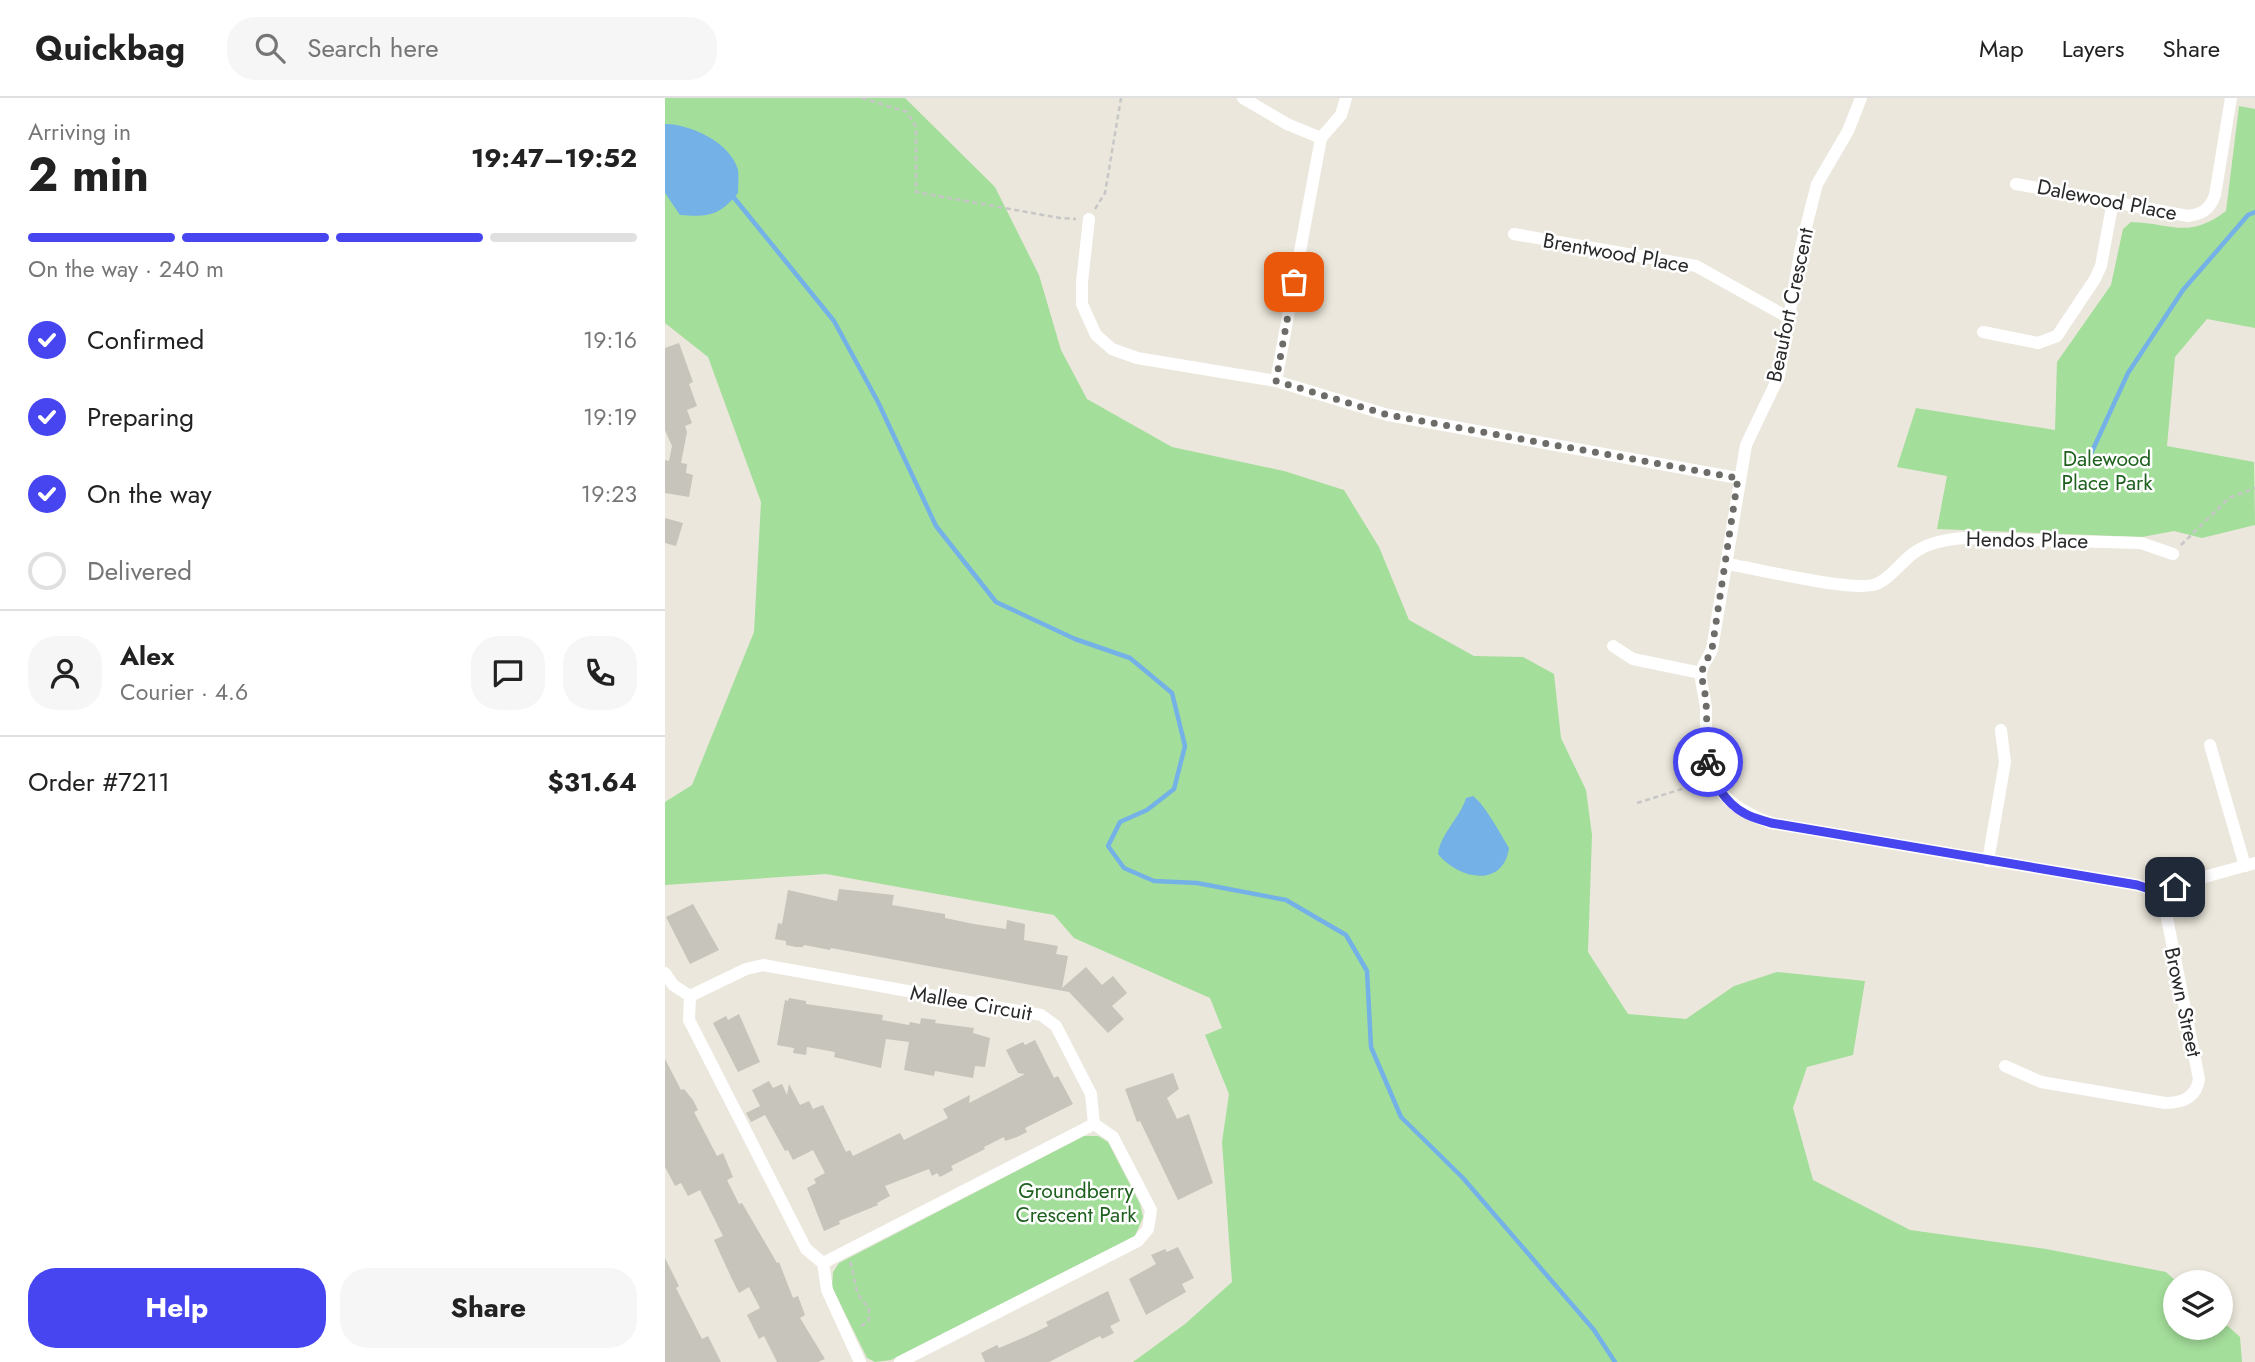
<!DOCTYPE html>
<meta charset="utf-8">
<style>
body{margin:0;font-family:Jost,sans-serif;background:#f6f6f6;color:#222;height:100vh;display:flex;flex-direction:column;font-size:26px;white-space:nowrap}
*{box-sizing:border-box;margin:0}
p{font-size:23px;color:#767676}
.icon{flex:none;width:38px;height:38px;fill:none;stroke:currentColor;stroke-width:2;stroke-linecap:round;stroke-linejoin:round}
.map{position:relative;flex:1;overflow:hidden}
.panel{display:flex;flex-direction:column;background:#fff;width:665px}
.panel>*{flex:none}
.controls{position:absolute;left:1498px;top:1172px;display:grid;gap:14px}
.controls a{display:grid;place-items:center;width:70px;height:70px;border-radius:50%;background:#fff;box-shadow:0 4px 10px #0003;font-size:35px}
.pin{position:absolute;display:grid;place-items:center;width:60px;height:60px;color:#fff;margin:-30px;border-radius:14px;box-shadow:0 4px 10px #0006}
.courier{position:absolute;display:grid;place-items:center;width:70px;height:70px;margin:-35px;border:5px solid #4745ef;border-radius:50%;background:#fff;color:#222;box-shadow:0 2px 9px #0007}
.summary em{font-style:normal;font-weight:700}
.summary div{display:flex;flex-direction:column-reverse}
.summary{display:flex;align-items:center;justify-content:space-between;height:119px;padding:0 28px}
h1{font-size:46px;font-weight:700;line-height:52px}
.bar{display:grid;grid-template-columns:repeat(4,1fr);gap:10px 7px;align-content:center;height:84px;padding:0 28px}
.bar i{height:9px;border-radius:5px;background:#e0e0e0}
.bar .on{background:#4745ef}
.bar p{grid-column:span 4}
.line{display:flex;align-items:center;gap:18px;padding:0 28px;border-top:2px solid #e0e0e0}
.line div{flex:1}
.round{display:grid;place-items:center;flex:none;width:74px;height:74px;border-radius:28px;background:#f6f6f6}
ol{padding:0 28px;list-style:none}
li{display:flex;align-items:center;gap:21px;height:77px}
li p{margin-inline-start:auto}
li .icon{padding:7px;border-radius:50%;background:#4745ef;color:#fff;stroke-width:4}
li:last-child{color:#767676}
li i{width:38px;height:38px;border:4px solid #e0e0e0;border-radius:50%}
.cta{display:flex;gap:14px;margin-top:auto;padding:14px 28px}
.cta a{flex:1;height:80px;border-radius:28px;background:#4745ef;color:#fff;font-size:28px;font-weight:700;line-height:80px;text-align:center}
.cta a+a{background:#f6f6f6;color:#222}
header{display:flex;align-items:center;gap:42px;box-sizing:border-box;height:98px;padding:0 35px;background:#fff;border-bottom:2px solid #e0e0e0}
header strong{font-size:33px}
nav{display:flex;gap:38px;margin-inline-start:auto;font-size:24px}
.search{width:490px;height:63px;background:#f6f6f6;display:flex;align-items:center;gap:18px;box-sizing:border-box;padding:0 24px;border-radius:28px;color:#767676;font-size:26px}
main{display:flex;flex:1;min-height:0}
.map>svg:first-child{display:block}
.green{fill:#a4de9b}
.water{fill:#74b1e7}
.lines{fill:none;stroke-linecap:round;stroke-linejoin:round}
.stream{stroke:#74b1e7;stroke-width:4.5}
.building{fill:#c6c4bb}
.path{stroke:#c7c7c7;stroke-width:2.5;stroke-dasharray:5 3.5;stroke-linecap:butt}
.minor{stroke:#fff;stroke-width:12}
.done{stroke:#6d6c68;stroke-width:7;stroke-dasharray:0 12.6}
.route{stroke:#4745ef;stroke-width:9}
.labels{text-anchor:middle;stroke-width:5;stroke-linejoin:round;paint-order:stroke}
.street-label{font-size:21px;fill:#292929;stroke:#fff}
.park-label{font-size:21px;fill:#1e611e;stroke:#fff}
</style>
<header>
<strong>Quickbag</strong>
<div class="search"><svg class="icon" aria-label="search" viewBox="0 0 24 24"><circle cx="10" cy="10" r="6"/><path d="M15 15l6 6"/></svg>Search here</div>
<nav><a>Map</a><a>Layers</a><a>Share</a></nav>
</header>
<main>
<section class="panel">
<div class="summary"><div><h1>2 min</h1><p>Arriving in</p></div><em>19:47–19:52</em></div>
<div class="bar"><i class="on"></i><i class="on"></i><i class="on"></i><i></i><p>On the way · 240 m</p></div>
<ol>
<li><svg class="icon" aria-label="check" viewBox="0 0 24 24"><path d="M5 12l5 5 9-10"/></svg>Confirmed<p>19:16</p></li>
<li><svg class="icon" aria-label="check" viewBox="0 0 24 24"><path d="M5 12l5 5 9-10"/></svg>Preparing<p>19:19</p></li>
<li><svg class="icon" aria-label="check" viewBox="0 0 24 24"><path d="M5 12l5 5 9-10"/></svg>On the way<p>19:23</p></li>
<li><i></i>Delivered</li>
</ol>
<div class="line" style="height:126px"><a class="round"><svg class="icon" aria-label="person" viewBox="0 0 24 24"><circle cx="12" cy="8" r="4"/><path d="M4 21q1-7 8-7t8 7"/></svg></a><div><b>Alex</b><p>Courier · 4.6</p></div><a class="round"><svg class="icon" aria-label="chat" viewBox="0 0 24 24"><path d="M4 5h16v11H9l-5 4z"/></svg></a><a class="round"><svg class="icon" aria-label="phone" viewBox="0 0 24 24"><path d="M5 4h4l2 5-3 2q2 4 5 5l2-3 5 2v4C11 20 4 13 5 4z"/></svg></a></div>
<div class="line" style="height:91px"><div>Order #7211</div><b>$31.64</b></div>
<div class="cta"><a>Help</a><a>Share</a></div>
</section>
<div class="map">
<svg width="1590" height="1264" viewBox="0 0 1590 1264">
<rect width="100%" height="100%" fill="#ebe7dc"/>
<g class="green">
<path d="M0,0H240L330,89L374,177L396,252L422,301L507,349L619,373L679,392L714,449L744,522L809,558L858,559L889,576L896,640L921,692L927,737L923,854L963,916L1021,921L1069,888L1112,874L1200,883L1188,957L1142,969L1128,1010L1148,1082L1245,1132L1381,1151L1501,1174L1513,1185H1510V1230H1556V1222L1575,1239L1577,1264H468L520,1226L567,1184L557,1044L564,996L540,937L557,930L545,900L409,840L389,817L161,776L0,787V704L27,687L89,534L96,404L43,259L0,225Z"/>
<path d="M1574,8L1590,11V230L1542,221L1510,259L1502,348L1589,364L1590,427L1537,440L1509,433L1477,439L1272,431L1282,378L1232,369L1251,310L1390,332L1392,264L1446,187L1458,131L1466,124C1507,125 1523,142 1561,113Z"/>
<path d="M419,1038H433L443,1044L475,1106L478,1119L470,1138L226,1262L210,1264L202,1260L167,1189L168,1174L174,1165Z"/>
</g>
<g class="water">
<path d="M0,26C26,26 66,45 73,72C74,79 73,88 73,95C54,118 44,119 15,117L0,95Z"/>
<path d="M808,698C820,707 835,735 844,750C838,791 793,781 773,756C775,736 795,720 801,700Z"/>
</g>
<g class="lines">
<g class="stream">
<path d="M66,96L169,223L213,304L271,428L331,504L410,541L465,560L507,595L520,648L509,691L482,712L455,724L443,748L459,770L489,783L532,785L621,802L681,837L702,873L706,949L736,1019L798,1080L929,1232L950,1264"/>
<path d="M1424,360L1463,275L1518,192L1583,117L1590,114"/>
</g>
</g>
<g class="building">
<path d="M14,245L28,284L24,286L32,308L22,312L27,325L20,328L22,334L16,365L22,366L21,375L28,377L24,399L0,395V362L4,363L7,348L0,332V250Z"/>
<path d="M0,420L18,425L11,448L0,445Z"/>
<path d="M174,791L229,797L227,807L280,816V820L309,826L341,831L342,822L360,826L359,842L393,848L391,856L403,858L397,890L421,869L437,887L448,878L462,895L447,908L459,921L443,935L404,894L166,850L165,852L139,847L138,849H131L121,847V843L110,841L113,825L117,826L123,792L172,803Z"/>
<path d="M28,806L54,852L25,866L1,819Z"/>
<path d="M124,900L141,903V906L218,917L217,922L244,927L245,924L255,926L256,920L271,922L270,925L309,930L308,935L325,940L320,969L310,968L308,980L270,973L269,978L239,972L244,944L221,941L216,970L169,959L170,954L142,949L141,957L128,955L129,950L112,947L120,902L123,903Z"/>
<path d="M74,916L95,964L73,974L48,925L61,918L63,922Z"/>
<path d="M370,942L389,980L393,978L408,1006L360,1030L362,1034L352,1039L340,1043L339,1039L319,1049L320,1051L286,1068L288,1072L275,1079L272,1075L267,1078L264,1071L220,1088L225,1098L212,1105L213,1107L174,1123L175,1126L159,1133L142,1090L151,1085L149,1081L160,1075L148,1052L128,1062L123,1052L120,1053L100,1017L86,1024L81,1015L95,1008L87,992L104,983L108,990L117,986L122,997L124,986L135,1007L144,1003L148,1011L158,1007L181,1054L185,1052L188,1058L235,1035L239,1042L283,1020L278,1011L305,997L304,1005L360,976L353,975L341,952L358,944L360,947Z"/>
<path d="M0,961L16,992L19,991L28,1002L33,1012L29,1014L52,1058L58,1055L68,1079L62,1082L74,1106L77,1105L112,1165L114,1164L128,1200L133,1198L140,1217L135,1220L160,1261L153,1264H112L99,1238L94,1241L82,1217L95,1210L84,1189L74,1195L66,1179L49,1142L58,1138L35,1092L23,1098L16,1085L10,1088L0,1069Z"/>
<path d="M508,975L514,991L502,1000L512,1021L524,1016L548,1085L513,1102L475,1023L472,1024L460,991Z"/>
<path d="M513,1149L529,1180L517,1186L521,1194L481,1217L464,1181L491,1166L486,1157L500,1151L502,1154Z"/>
<path d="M0,1160L14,1188L11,1190L37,1241L43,1238L56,1264H0Z"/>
<path d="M443,1193L455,1223L445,1228L449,1235L437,1241L435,1238L384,1264H320L316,1255L332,1247L334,1250L360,1239L383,1228L381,1224Z"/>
</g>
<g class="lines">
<g class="path">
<path d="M197,0L242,14L251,29V94L395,120L411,121"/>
<path d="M430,111L440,95L456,0"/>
<path d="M1516,447L1564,400L1590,390"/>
<path d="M972,705L1036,685"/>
<path d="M185,1164C191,1181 188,1197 204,1209V1222L194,1230"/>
</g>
<g class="minor">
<path d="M578,0L622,26L656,40L676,17L681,0"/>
<path d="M1196,0L1183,33L1152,86L1136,149L1114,278L1081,347L1047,551C1044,560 1037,566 1036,575C1035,587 1041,600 1041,612C1040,673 1044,703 1106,725L1472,787L1497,795L1514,786L1590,765"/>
<path d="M1351,86L1523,118C1538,116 1545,111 1550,97L1566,0"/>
<path d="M424,121L417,184V206L431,237L447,251L472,260L611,283L723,317L1073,380"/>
<path d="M849,136L1031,168L1124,220"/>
<path d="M1318,234L1373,245L1392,238L1430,181L1436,168L1448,103"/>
<path d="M611,283L656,40"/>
<path d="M1062,466C1094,471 1181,493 1208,487C1223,483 1235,466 1246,457C1261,445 1279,442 1297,440L1476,445L1508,456"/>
<path d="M948,548L968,561L1036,575"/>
<path d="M1545,647L1580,768"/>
<path d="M1323,763L1340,664L1336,632"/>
<path d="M0,875L8,887L25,898"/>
<path d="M1340,968L1376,984L1500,1005C1517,1005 1531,1000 1534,981L1497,795"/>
<path d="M158,1165L429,1026"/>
<path d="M195,1264L162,1192L158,1165L141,1151L24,922L25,898L81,871L98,867L376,917L391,928L426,996L429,1026"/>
<path d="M235,1264L473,1143L483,1131L486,1112L448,1039L429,1026"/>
</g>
</g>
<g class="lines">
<path class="done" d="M629,184L611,283L723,317L1073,380L1047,551L1036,575L1041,601L1043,664"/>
<path class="route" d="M1043,664C1046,683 1062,706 1079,715C1087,720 1097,722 1106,725L1472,787L1497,795L1510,789"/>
</g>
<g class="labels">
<g class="street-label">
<text transform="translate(1442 102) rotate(11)" y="7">Dalewood Place</text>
<text transform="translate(951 155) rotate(10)" y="7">Brentwood Place</text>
<text transform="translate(1125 207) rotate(-78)" y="7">Beaufort Crescent</text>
<text transform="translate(1362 442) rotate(1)" y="7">Hendos Place</text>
<text transform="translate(1518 904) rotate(78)" y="7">Brown Street</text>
<text transform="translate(306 905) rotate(10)" y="7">Mallee Circuit</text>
</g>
<g class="park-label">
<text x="1442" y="368">Dalewood<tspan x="1442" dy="24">Place Park</tspan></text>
<text x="411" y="1100">Groundberry<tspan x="411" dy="24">Crescent Park</tspan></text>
</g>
</g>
</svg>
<div class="controls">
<a><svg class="icon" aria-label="layers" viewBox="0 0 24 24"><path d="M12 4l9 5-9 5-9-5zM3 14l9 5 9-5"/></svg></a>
</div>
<div class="pin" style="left:629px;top:184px;background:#ea580c"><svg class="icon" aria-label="bag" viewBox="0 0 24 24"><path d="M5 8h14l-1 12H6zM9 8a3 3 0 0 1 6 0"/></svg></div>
<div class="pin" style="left:1510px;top:789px;background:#1f2937"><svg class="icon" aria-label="home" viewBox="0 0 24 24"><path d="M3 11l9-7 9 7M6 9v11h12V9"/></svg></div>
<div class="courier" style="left:1043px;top:664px"><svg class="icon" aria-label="bike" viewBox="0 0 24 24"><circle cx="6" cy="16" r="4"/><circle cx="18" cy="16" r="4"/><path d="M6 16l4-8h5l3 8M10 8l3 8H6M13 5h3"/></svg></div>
</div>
</main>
